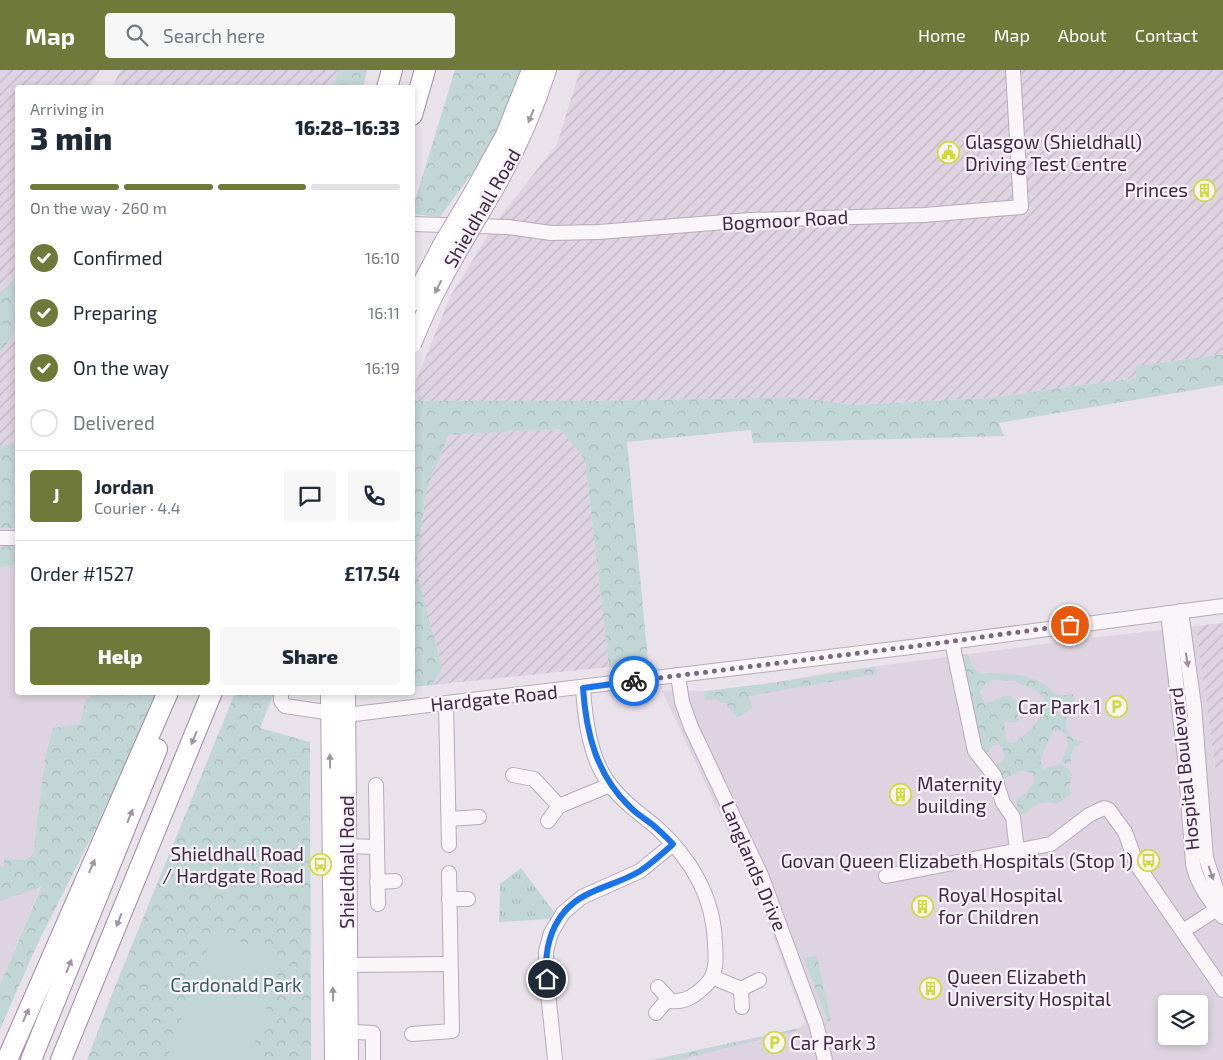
<!DOCTYPE html>
<meta charset="utf-8">
<style>
body{margin:0;font-family:"Exo 2",sans-serif;background:#f6f6f7;color:#1f2937;height:100vh;display:flex;flex-direction:column;font-size:19px;white-space:nowrap}
*{box-sizing:border-box;margin:0}
p{font-size:16px;color:#747a83}
.icon{flex:none;width:28px;height:28px;fill:none;stroke:currentColor;stroke-width:2;stroke-linecap:round;stroke-linejoin:round}
.map{position:relative;flex:1;overflow:hidden}
.drawer{position:absolute;left:15px;top:15px;width:400px;height:610px;display:flex;flex-direction:column;background:#fff;border-radius:5px;box-shadow:0 2px 8px #0003}
.drawer>*{flex:none}
.buttons{position:absolute;left:1158px;top:925px;display:grid;gap:10px}
.buttons a{display:grid;place-items:center;width:50px;height:50px;border-radius:5px;background:#fff;box-shadow:0 2px 8px #0003;font-size:25px}
.pin{position:absolute;display:grid;place-items:center;width:42px;height:42px;color:#fff;margin:-21px;border:2px solid #fff;border-radius:50%;box-shadow:0 1px 5px #0007}
.courier{position:absolute;display:grid;place-items:center;width:50px;height:50px;margin:-25px;border:4px solid #1a73e8;border-radius:50%;background:#fff;color:#222;box-shadow:0 1px 6px #0007}
.head em{font-style:normal;font-weight:800}
.head div{display:flex;flex-direction:column-reverse}
.head{display:flex;align-items:center;justify-content:space-between;height:85px;padding:0 15px}
h1{font-size:32px;font-weight:800;line-height:38px}
.bar{display:grid;grid-template-columns:repeat(4,1fr);gap:8px 5px;align-content:center;height:60px;padding:0 15px}
.bar i{height:6px;border-radius:4px;background:#e0e1e3}
.bar .active{background:#6f793a}
.bar p{grid-column:span 4}
.line{display:flex;align-items:center;gap:12px;padding:0 15px;border-top:1px solid #e0e1e3}
.line div{flex:1}
.round{display:grid;place-items:center;flex:none;width:52px;height:52px;border-radius:5px;background:#f6f6f7}
ol{padding:0 15px;list-style:none}
li{display:flex;align-items:center;gap:15px;height:55px}
li p{margin-inline-start:auto}
li .icon{padding:5px;border-radius:50%;background:#6f793a;color:#fff;stroke-width:4}
li:last-child{color:#747a83}
li i{width:28px;height:28px;border:2px solid #e0e1e3;border-radius:50%}
.button{display:flex;gap:10px;margin-top:auto;padding:10px 15px}
.button a{flex:1;height:58px;border-radius:5px;background:#6f793a;color:#fff;font-size:20px;font-weight:800;line-height:58px;text-align:center}
.button a+a{background:#f6f6f7;color:#1f2937}
header{display:flex;align-items:center;gap:30px;box-sizing:border-box;height:70px;padding:0 25px;background:#6f793a;color:#fff}
header strong{font-size:24px}
nav{display:flex;gap:28px;margin-inline-start:auto;font-size:18px}
.search{width:350px;height:45px;background:#f6f6f7;display:flex;align-items:center;gap:12px;box-sizing:border-box;padding:0 18px;border-radius:5px;color:#747a83;font-size:19px}
.map>svg:first-child{display:block}
.built{fill:#ded4e1;fill-rule:evenodd}
.industrial{fill:url(#industrial-furrows)}
.grass{fill:url(#grass-tufts)}
.forest{fill:url(#forest-crowns);fill-rule:evenodd}
.pitch{fill:#c2d6d5}
.lines{fill:none;stroke-linecap:round;stroke-linejoin:round}
.minor-casing{stroke:#b7aab9;stroke-width:16}
.major-casing{stroke:#b4a0b8;stroke-width:20}
.highway-casing{stroke:#9e88a4;stroke-width:22}
.minor{stroke:#f9f5f9;stroke-width:14}
.major{stroke:#fff;stroke-width:18}
.highway{stroke:#fff;stroke-width:20}
.major-bridge-casing{stroke:#b4a0b8;stroke-width:20;stroke-linecap:butt}
.major-bridge{stroke:#fff;stroke-width:18}
.oneway{fill:#a094a2}
.oneway2{fill:#9d8e9f}
.done{stroke:#7c697f;stroke-width:5;stroke-dasharray:0 9}
.route{stroke:#1a73e8;stroke-width:6}
.labels{text-anchor:middle;stroke-width:4.5;stroke-linejoin:round;paint-order:stroke}
.poi-label{font-size:19px;fill:#412845;stroke:#f7f2f8;text-anchor:start}
.street-label{font-size:19px;fill:#412845;stroke:#f7f2f8}
.park-label{font-size:19px;fill:#346162;stroke:#f7f2f8}
</style>
<header>
<strong>Map</strong>
<div class="search"><svg class="icon" aria-label="search" viewBox="0 0 24 24"><circle cx="10" cy="10" r="6"/><path d="M15 15l6 6"/></svg>Search here</div>
<nav><a>Home</a><a>Map</a><a>About</a><a>Contact</a></nav>
</header>
<div class="map">
<svg width="1223" height="990" viewBox="0 0 1223 990">
<defs>
<pattern id="industrial-furrows" width="10" height="10" patternUnits="userSpaceOnUse" patternTransform="scale(1.25)"><rect width="10" height="10" fill="#ded4e1"/><path d="M-1 1l2-2M0 10L10 0M9 11l2-2" fill="none" stroke="#c0b6c2"/></pattern>
<pattern id="grass-tufts" width="24" height="20" patternUnits="userSpaceOnUse" patternTransform="scale(1.25)"><rect width="24" height="20" fill="#c2d6d5"/><path d="M3 7l-1-3M5 7V3M7 7l1-3M15 17l-1-3M17 17v-4M19 17l1-3" fill="none" stroke="#a8b8b8"/></pattern>
<pattern id="forest-crowns" width="20" height="18" patternUnits="userSpaceOnUse" patternTransform="scale(1.25)"><rect width="20" height="18" fill="#c2d6d5"/><path d="M2 6a3 3 0 1 1 6 0M12 15a3 3 0 1 1 6 0" fill="none" stroke="#a8b8b8"/></pattern>
</defs>
<rect width="100%" height="100%" fill="#eae2eb"/>
<g class="built">
<path d="M17,372L18,622L120,623L0,915V376Z"/>
<path d="M1196,556L1215,698L1223,697V990H652L800,958L805,952L758,826L662,621H706L772,613L826,603L1090,568ZM1166,934H1199V966H1166Z"/>
</g>
<g class="industrial">
<path d="M0,0H100L90,17L18,18V372L0,376Z"/>
<path d="M121,0H338L333,17L111,18Z"/>
<path d="M580,0H1223V284L1137,296L1136,308L987,328L853,335L795,327L597,331H413V318L450,227L496,152L557,74Z"/>
<path d="M560,359L585,390L609,597L432,615L442,598L416,499L426,420L449,365Z"/>
<path d="M1223,553V697L1215,698L1196,556Z"/>
</g>
<path class="grass" d="M521,798L554,842L550,849L499,852L500,814Z"/>
<g class="forest">
<path d="M338,0H367L363,17H333Z"/>
<path d="M455,0H521L513,25L484,87L440,147L413,144V137Z"/>
<path d="M17,206V259L0,283V225Z"/>
<path d="M1223,284V315L999,353L1004,366L753,373L751,360L627,372L648,590L609,597L585,390L560,359L449,365L426,420L416,499L442,598L432,615L413,617V331H597L795,327L853,335L987,328L1136,308V296Z"/>
<path d="M17,372V458H0V376Z"/>
<path d="M17,475V495L0,497V477Z"/>
<path d="M968,584C970,591 971,597 977,601C987,606 1010,601 1024,606C1030,608 1037,610 1042,613C1057,623 1053,627 1073,624L1075,638C1063,647 1064,657 1072,668L1083,672C1074,676 1070,683 1071,693L1066,694L1062,691C1066,679 1073,668 1060,660L1053,662L1040,690L1043,699L1061,693L1068,698L1072,704L1069,719L1071,724L1057,734C1043,729 1033,735 1023,745L1018,741L1016,730L1027,722L1034,712L1033,704C1022,697 1015,703 1005,709C999,706 996,702 997,695L1004,688C1003,668 993,672 986,686L983,685L960,585ZM994,610L1014,611L1039,622L1045,629V635L1041,646L1031,659L1014,673H1010L1006,669L1004,652H1018L1017,632L1011,626H1003L985,634L980,622L985,614Z"/>
<path d="M876,597V604L749,626L752,638L737,648L725,633H720L717,629L705,630L704,623L706,621L772,613Z"/>
<path d="M96,623H157L96,758L38,873L0,959V915L41,817L0,831V796H4V789L25,790L33,785L45,689L53,658L80,654L86,629Z"/>
<path d="M235,623H274L260,658L310,672L311,990H87L112,924Z"/>
<path d="M817,886L831,951L828,952L804,888Z"/>
<path d="M800,958L796,961L678,990H652Z"/>
</g>
<path class="pitch" d="M214,863L284,886L249,990H166Z"/>
<g class="lines">
<defs>
<g id="minor">
<path d="M412,154L508,157L551,163L599,162L751,150L924,145L1021,137L1013,0"/>
<path d="M0,468H18"/>
<path d="M1181,541L1194,636L1206,788L1216,818L1223,827"/>
<path d="M1168,543L1185,688L1193,794C1197,815 1210,830 1223,847"/>
<path d="M952,572L975,681L994,705L1003,733L1013,747L1017,781"/>
<path d="M678,605L682,632L691,657L761,805L816,954L825,990"/>
<path d="M583,618C585,650 590,689 610,715C623,732 639,743 655,756C690,787 714,827 715,874C716,888 717,903 707,914C697,924 686,933 671,931L658,917"/>
<path d="M281,622V631L285,636L346,645L911,577L1223,536"/>
<path d="M446,634L449,775"/>
<path d="M513,705L534,709L559,736"/>
<path d="M376,715L378,834"/>
<path d="M449,749L479,747"/>
<path d="M548,751L559,736L610,715"/>
<path d="M347,776L376,777"/>
<path d="M886,806L1051,774L1089,745L1104,738L1109,740L1125,762L1137,795L1223,920"/>
<path d="M377,812L395,811"/>
<path d="M449,829H468"/>
<path d="M1183,861L1223,835"/>
<path d="M347,895L450,894"/>
<path d="M712,907L741,919"/>
<path d="M742,937L741,919L759,910"/>
<path d="M656,943L668,929"/>
<path d="M340,961L373,963V990"/>
<path d="M412,964L452,961L449,803"/>
<path d="M555,989L546,904V881L551,863L563,843L582,827L640,801L673,774"/>
</g>
<g id="major">
<path d="M474,121L505,65L531,0"/>
<path d="M488,130C513,88 532,46 547,0"/>
<path d="M330,622L334,990"/>
<path d="M346,622L349,990"/>
</g>
<g id="highway">
<path d="M387,18L392,0"/>
<path d="M412,45L425,0"/>
<path d="M7,990L168,622"/>
<path d="M31,990L157,679"/>
<path d="M61,990L212,622"/>
</g>
</defs>
<use href="#minor" class="minor-casing"/>
<use href="#major" class="major-casing"/>
<use href="#highway" class="highway-casing"/>
<use href="#minor" class="minor"/>
<use href="#major" class="major"/>
<use href="#highway" class="highway"/>
<defs>
<g id="major-bridge">
<path d="M412,232L442,175L474,121"/>
<path d="M412,274C432,223 460,177 488,130"/>
</g>
</defs>
<use href="#major-bridge" class="major-bridge-casing"/>
<use href="#major-bridge" class="major-bridge"/>
</g>
<defs><path id="oneway-solid" d="M-6-.8H1V-3.2L6.5 0L1 3.2V.8H-6Z" transform="scale(1.25)"/></defs>
<g class="oneway">
<use href="#oneway-solid" transform="translate(531 46) rotate(112)"/>
<use href="#oneway-solid" transform="translate(438 217) rotate(117)"/>
<use href="#oneway-solid" transform="translate(194 668) rotate(112)"/>
<use href="#oneway-solid" transform="translate(330 691) rotate(-91)"/>
<use href="#oneway-solid" transform="translate(130 746) rotate(-68)"/>
<use href="#oneway-solid" transform="translate(92 796) rotate(-66)"/>
<use href="#oneway-solid" transform="translate(119 850) rotate(112)"/>
<use href="#oneway-solid" transform="translate(69 896) rotate(-68)"/>
<use href="#oneway-solid" transform="translate(333 924) rotate(-91)"/>
<use href="#oneway-solid" transform="translate(26 945) rotate(-66)"/>
</g>
<g class="oneway2">
<use href="#oneway-solid" transform="translate(1187 590) rotate(81)"/>
<use href="#oneway-solid" transform="translate(1211 803) rotate(71)"/>
</g>
<g class="lines">
<path class="done" d="M634,611L924,575L1070,555"/>
<path class="route" d="M547,909C543,877 553,843 584,826C602,816 622,812 640,801C652,793 663,783 673,774C666,767 660,761 653,755C646,749 636,744 629,736C596,704 586,662 583,618L634,611"/>
</g>
<defs>
<symbol id="civic-ring" viewBox="-11 -11 22 22"><circle r="9.5" fill="#f7f2f8" stroke="#d1da3d" stroke-width="1.5"/><path d="M-.6-6.5H3V-4.5H.6V-3L4-1V1h2V6H-6V1h2V-1L-.6-3ZM-1.2 2.5V6h2.4V2.5Z" fill="#d1da3d"/></symbol>
<symbol id="building-ring" viewBox="-11 -11 22 22"><circle r="9.5" fill="#f7f2f8" stroke="#d1da3d" stroke-width="1.5"/><path d="M-4-6H4V6H1V3H-1V6H-4ZM-2.5-4.3h1.7v1.8h-1.7ZM.8-4.3h1.7v1.8H.8ZM-2.5-1h1.7V.8h-1.7ZM.8-1h1.7V.8H.8Z" fill="#d1da3d"/></symbol>
<symbol id="parking-ring" viewBox="-11 -11 22 22"><circle r="9.5" fill="#f7f2f8" stroke="#d1da3d" stroke-width="1.5"/><path d="M-3.5-5.5H1a3.5 3.5 0 0 1 0 7H-1V5.5H-3.5ZM-1-3.4V-.6H.8a1.4 1.4 0 0 0 0-2.8Z" fill="#d1da3d"/></symbol>
<symbol id="bus-ring" viewBox="-11 -11 22 22"><circle r="9.5" fill="#f7f2f8" stroke="#d1da3d" stroke-width="1.5"/><path d="M-5-6H5V4H4V6H2V4H-2V6H-4V4H-5ZM-3.5-4V0h7V-4ZM-3.5 1.2v1.5H-2V1.2ZM2 1.2v1.5H3.5V1.2Z" fill="#d1da3d"/></symbol>
</defs>
<g fill-rule="evenodd">
<use href="#civic-ring" x="936" y="70" width="25" height="25"/>
<use href="#building-ring" x="1192" y="108" width="25" height="25"/>
<use href="#parking-ring" x="1104" y="624" width="25" height="25"/>
<use href="#building-ring" x="888" y="712" width="25" height="25"/>
<use href="#bus-ring" x="1136" y="778" width="25" height="25"/>
<use href="#bus-ring" x="308" y="782" width="25" height="25"/>
<use href="#building-ring" x="910" y="824" width="25" height="25"/>
<use href="#building-ring" x="918" y="906" width="25" height="25"/>
<use href="#parking-ring" x="762" y="960" width="25" height="25"/>
</g>
<g class="labels">
<g class="poi-label">
<text x="965" y="79">Glasgow (Shieldhall)<tspan x="965" dy="22">Driving Test Centre</tspan></text>
<text x="1188" y="127" text-anchor="end">Princes</text>
<text x="1101" y="644" text-anchor="end">Car Park 1</text>
<text x="917" y="721">Maternity<tspan x="917" dy="22">building</tspan></text>
<text x="304" y="791" text-anchor="end">Shieldhall Road<tspan x="304" dy="22">/ Hardgate Road</tspan></text>
<text x="1133" y="798" text-anchor="end">Govan Queen Elizabeth Hospitals (Stop 1)</text>
<text x="938" y="832">Royal Hospital<tspan x="938" dy="22">for Children</tspan></text>
<text x="947" y="914">Queen Elizabeth<tspan x="947" dy="22">University Hospital</tspan></text>
<text x="790" y="980">Car Park 3</text>
</g>
<g class="street-label">
<text transform="translate(482 138) rotate(-60)" y="7">Shieldhall Road</text>
<text transform="translate(785 150) rotate(-3)" y="7">Bogmoor Road</text>
<text transform="translate(494 628) rotate(-6)" y="7">Hardgate Road</text>
<text transform="translate(1184 699) rotate(-96)" y="7">Hospital Boulevard</text>
<text transform="translate(347 792) rotate(-90)" y="7">Shieldhall Road</text>
<text transform="translate(754 796) rotate(67)" y="7">Langlands Drive</text>
</g>
<g class="park-label">
<text x="236" y="922">Cardonald Park</text>
</g>
</g>
</svg>
<div class="buttons">
<a><svg class="icon" aria-label="layers" viewBox="0 0 24 24"><path d="M12 4l9 5-9 5-9-5zM3 14l9 5 9-5"/></svg></a>
</div>
<div class="pin" style="left:1070px;top:555px;background:#ea580c"><svg class="icon" aria-label="bag" viewBox="0 0 24 24"><path d="M5 8h14l-1 12H6zM9 8a3 3 0 0 1 6 0"/></svg></div>
<div class="pin" style="left:547px;top:909px;background:#1f2937"><svg class="icon" aria-label="home" viewBox="0 0 24 24"><path d="M3 11l9-7 9 7M6 9v11h12V9"/></svg></div>
<div class="courier" style="left:634px;top:611px"><svg class="icon" aria-label="bike" viewBox="0 0 24 24"><circle cx="6" cy="16" r="4"/><circle cx="18" cy="16" r="4"/><path d="M6 16l4-8h5l3 8M10 8l3 8H6M13 5h3"/></svg></div>
<section class="drawer">
<div class="head"><div><h1>3 min</h1><p>Arriving in</p></div><em>16:28–16:33</em></div>
<div class="bar"><i class="active"></i><i class="active"></i><i class="active"></i><i></i><p>On the way · 260 m</p></div>
<ol>
<li><svg class="icon" aria-label="check" viewBox="0 0 24 24"><path d="M5 12l5 5 9-10"/></svg>Confirmed<p>16:10</p></li>
<li><svg class="icon" aria-label="check" viewBox="0 0 24 24"><path d="M5 12l5 5 9-10"/></svg>Preparing<p>16:11</p></li>
<li><svg class="icon" aria-label="check" viewBox="0 0 24 24"><path d="M5 12l5 5 9-10"/></svg>On the way<p>16:19</p></li>
<li><i></i>Delivered</li>
</ol>
<div class="line" style="height:90px"><b class="round" style="background:#6f793a;color:#fff">J</b><div><b>Jordan</b><p>Courier · 4.4</p></div><a class="round"><svg class="icon" aria-label="chat" viewBox="0 0 24 24"><path d="M4 5h16v11H9l-5 4z"/></svg></a><a class="round"><svg class="icon" aria-label="phone" viewBox="0 0 24 24"><path d="M5 4h4l2 5-3 2q2 4 5 5l2-3 5 2v4C11 20 4 13 5 4z"/></svg></a></div>
<div class="line" style="height:65px"><div>Order #1527</div><b>£17.54</b></div>
<div class="button"><a>Help</a><a>Share</a></div>
</section>
</div>
